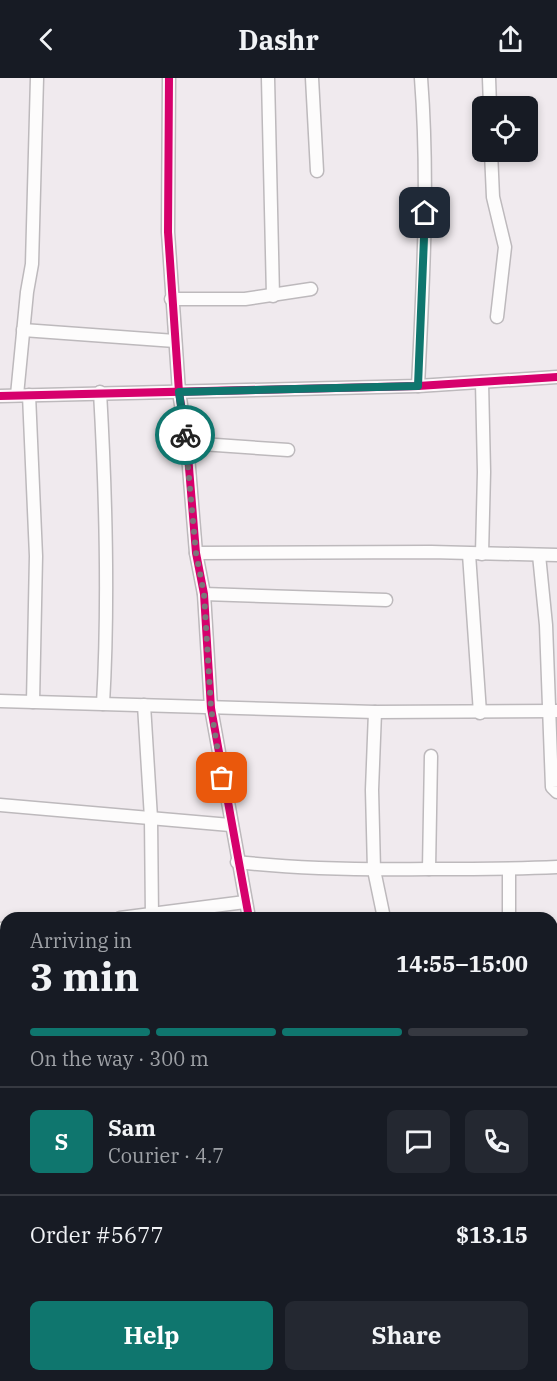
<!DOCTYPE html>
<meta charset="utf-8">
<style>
body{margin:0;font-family:"IBM Plex Serif",serif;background:#242831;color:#f1f3f6;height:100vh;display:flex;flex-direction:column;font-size:22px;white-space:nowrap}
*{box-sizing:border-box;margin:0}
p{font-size:20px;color:#9ea1a6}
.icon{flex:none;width:33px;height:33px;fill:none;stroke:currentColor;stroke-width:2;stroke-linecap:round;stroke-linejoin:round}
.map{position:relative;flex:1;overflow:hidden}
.side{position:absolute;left:0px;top:834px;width:558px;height:470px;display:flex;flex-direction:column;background:#171b24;border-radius:18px 18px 0 0;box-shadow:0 3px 9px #0003}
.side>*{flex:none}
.tools{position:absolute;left:472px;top:18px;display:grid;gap:12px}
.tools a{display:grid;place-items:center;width:66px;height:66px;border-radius:9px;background:#171b24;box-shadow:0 3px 9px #0003;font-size:30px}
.pin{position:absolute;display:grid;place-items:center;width:51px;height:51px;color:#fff;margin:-26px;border-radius:12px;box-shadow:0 3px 9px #0006}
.courier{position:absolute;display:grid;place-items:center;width:60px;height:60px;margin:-30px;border:4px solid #0f766e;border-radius:50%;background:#fff;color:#222;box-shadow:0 2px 8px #0007}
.summary em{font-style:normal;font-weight:800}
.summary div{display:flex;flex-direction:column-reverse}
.summary{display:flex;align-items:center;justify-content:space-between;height:102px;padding:0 30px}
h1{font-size:39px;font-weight:800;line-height:45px}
.bar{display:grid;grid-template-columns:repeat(4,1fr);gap:9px 6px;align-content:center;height:72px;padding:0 30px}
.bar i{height:8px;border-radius:4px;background:#363941}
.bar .current{background:#0f766e}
.bar p{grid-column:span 4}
.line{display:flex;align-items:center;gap:15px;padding:0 30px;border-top:2px solid #363941}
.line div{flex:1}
.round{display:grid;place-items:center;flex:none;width:63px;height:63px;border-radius:9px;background:#242831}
.action{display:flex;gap:12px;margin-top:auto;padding:12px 30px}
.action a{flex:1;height:69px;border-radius:9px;background:#0f766e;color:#fff;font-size:24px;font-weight:800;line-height:69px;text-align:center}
.action a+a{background:#242831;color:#f1f3f6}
header{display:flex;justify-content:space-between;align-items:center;height:78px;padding:0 30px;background:#171b24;font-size:27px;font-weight:800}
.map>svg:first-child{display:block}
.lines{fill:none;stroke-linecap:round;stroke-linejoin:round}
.minor-casing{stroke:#bdb9bc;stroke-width:15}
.minor{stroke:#fdfcfc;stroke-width:12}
.cycleway-casing{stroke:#fff5fb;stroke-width:11}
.cycleway{stroke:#d6006c;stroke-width:8}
.done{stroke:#7c777a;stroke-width:6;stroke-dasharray:0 10.8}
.route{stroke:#0f766e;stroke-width:8}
</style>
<header><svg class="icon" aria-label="back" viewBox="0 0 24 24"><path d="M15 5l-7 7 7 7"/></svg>Dashr<svg class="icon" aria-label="share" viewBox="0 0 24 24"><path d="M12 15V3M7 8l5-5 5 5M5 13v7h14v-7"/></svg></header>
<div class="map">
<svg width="557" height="1303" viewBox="0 0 557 1303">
<rect width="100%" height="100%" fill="#f0eaee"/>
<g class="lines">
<defs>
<g id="minor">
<path d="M169,0L168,154L179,314L187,365L196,475L204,516L211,630L249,840"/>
<path d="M268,0L273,218"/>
<path d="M312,0L317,93"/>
<path d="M489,0L490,28"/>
<path d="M491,74L493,119L505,169L497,239"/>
<path d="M171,221H245L311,211"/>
<path d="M23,252L175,263"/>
<path d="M482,304L484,394L482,476"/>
<path d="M418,308C423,205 429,103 421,0"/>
<path d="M100,314C106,419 109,522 103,626"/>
<path d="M17,317L27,214L32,186L37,0"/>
<path d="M29,317L36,478L33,624"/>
<path d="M0,318L418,308L557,299"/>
<path d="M187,365L288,372"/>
<path d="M196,475L431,474L557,477"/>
<path d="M469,476L480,635"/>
<path d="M539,477L546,547L552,709L557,714"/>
<path d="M204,516L386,522"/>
<path d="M0,623L375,634L557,633"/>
<path d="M144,627L151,740L152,840"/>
<path d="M375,634L372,712L374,792L384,840"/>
<path d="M0,727L230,747"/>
<path d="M237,784C301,791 365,792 429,791C472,791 514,791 557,789"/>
<path d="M429,791L431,678"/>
<path d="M509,791V840"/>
<path d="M120,840L245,824"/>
<path d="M0,851L6,850"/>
<path d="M0,936H6"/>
<path d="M552,944H557"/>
<path d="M0,1004H6"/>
<path d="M552,1043H557"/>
<path d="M0,1091H6"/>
<path d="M0,1181L6,1180"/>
<path d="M552,1279L557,1283"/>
<path d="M0,1284H6"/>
<path d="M201,1298L209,1303"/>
<path d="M355,1298L357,1303"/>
<path d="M534,1303L544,1298"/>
</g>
</defs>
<use href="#minor" class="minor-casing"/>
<use href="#minor" class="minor"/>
<defs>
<g id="cycleway">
<path d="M169,0L168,154L179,314L187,365L196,475L204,516L211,630L249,840"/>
<path d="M0,318L418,308L557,299"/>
</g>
</defs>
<use href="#cycleway" class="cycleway-casing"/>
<use href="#cycleway" class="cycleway"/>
</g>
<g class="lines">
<path class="done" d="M185,357L196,475L204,516L211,630L222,700"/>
<path class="route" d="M185,357L179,314L418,308L425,135"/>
</g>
</svg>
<div class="tools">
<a><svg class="icon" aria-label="locate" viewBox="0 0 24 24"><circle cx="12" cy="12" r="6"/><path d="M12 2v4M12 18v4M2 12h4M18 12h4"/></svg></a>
</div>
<div class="pin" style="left:222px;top:700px;background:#ea580c"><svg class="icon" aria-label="bag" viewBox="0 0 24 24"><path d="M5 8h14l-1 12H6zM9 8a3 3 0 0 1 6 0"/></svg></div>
<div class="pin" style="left:425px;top:135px;background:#1f2937"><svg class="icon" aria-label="home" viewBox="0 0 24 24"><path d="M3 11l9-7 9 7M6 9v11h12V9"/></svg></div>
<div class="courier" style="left:185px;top:357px"><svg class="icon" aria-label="bike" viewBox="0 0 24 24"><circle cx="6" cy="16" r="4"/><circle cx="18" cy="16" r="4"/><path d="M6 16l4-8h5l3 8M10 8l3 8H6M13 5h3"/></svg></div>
<section class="side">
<div class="summary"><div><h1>3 min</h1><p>Arriving in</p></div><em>14:55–15:00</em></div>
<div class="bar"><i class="current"></i><i class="current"></i><i class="current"></i><i></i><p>On the way · 300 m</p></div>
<div class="line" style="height:108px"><b class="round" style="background:#0f766e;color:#fff">S</b><div><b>Sam</b><p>Courier · 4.7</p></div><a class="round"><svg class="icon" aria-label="chat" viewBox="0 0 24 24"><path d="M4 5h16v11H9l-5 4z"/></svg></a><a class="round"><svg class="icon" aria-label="phone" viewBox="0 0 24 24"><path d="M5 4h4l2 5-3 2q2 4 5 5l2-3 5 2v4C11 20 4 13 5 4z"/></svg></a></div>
<div class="line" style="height:78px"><div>Order #5677</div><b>$13.15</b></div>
<div class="action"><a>Help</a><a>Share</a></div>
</section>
</div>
